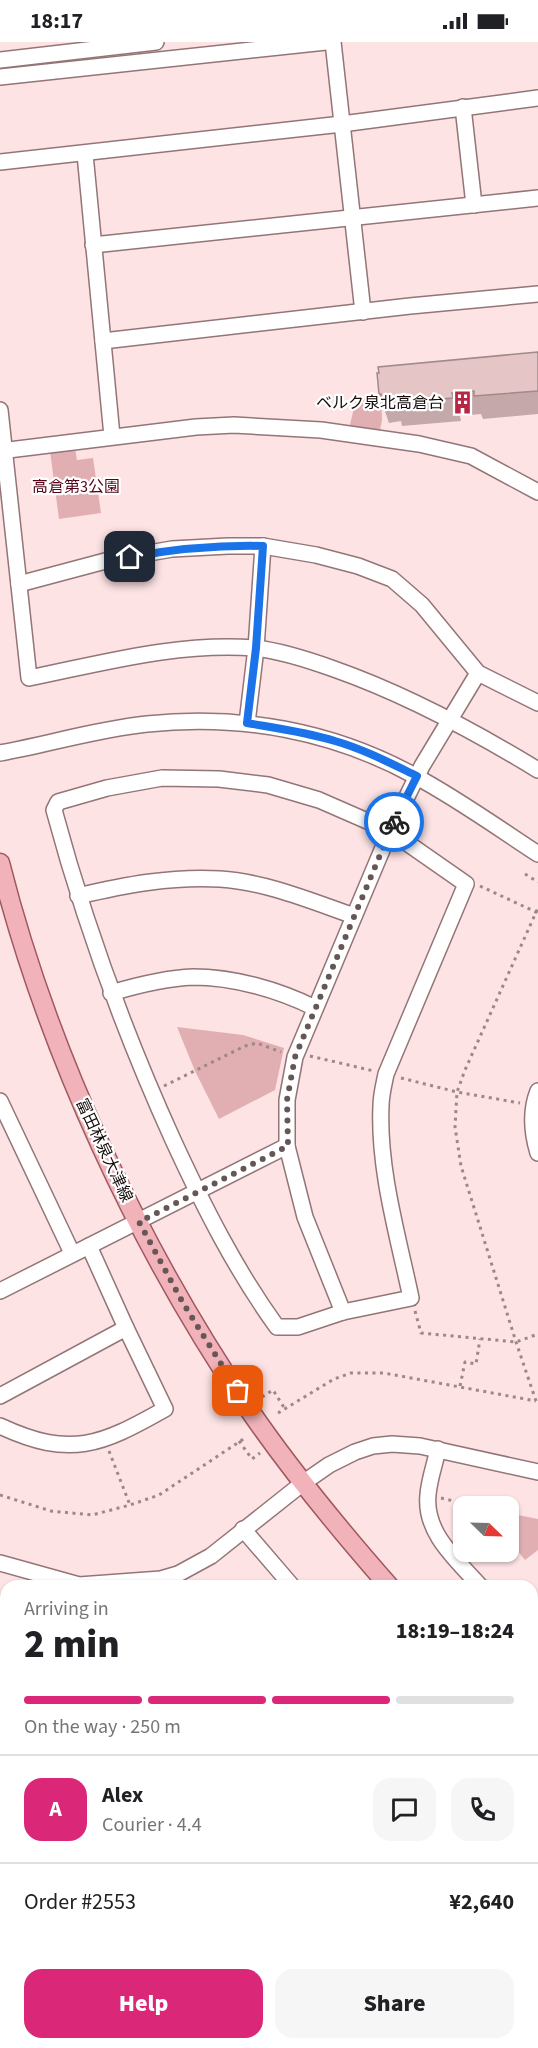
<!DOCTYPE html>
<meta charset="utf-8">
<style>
body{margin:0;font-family:"Source Sans 3","Noto Sans JP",sans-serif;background:#f6f6f6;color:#202124;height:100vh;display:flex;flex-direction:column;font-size:22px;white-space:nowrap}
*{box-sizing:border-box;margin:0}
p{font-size:20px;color:#757577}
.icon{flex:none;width:33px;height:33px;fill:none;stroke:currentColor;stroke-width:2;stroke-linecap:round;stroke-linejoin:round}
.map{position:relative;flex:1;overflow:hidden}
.side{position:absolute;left:0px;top:1538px;width:538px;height:470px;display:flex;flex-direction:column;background:#fff;border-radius:18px 18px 0 0;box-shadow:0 2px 4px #0004}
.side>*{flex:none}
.needle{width:39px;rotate:113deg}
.fabs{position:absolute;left:453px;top:1454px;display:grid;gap:12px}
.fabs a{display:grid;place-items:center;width:66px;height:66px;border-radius:12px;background:#fff;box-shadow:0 2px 4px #0004;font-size:30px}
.pin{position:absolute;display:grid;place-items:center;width:51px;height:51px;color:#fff;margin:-26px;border-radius:12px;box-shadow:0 3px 9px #0006}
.courier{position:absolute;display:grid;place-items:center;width:60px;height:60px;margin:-30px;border:4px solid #1a73e8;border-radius:50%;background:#fff;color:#222;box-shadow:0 2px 8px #0007}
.summary em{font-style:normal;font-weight:800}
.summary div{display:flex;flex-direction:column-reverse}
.summary{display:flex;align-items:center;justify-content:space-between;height:102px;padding:0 24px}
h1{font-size:39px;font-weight:800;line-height:45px}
.bar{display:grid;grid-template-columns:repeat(4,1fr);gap:9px 6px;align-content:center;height:72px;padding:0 24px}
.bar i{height:8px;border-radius:4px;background:#e0e0e0}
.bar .on{background:#db2777}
.bar p{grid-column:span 4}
.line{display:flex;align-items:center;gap:15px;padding:0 24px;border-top:2px solid #e0e0e0}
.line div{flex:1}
.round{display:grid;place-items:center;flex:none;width:63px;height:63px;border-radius:18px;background:#f6f6f6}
.action{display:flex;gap:12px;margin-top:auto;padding:12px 24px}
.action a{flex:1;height:69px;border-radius:18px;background:#db2777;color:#fff;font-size:24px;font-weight:800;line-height:69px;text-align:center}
.action a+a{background:#f6f6f6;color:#202124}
.status{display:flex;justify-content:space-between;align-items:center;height:42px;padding:0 30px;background:#fff;direction:ltr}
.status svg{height:16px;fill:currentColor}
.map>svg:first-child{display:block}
.green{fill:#e1afb2}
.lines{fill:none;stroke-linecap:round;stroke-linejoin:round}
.minor-casing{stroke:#937577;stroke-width:18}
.major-casing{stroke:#9e585e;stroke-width:21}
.path{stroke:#9b8889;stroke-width:3;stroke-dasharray:3 4.5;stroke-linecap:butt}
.minor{stroke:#fff;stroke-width:15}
.major{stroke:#f1b3b9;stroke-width:18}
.wall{fill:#c5a9aa}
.shaded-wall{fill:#a08a8b}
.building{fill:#e5c5c6;stroke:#a08a8b;stroke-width:1.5}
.done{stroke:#665757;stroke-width:6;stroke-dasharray:0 10.8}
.route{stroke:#1a73e8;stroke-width:8}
.labels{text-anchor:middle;stroke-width:4.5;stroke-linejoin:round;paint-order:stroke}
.poi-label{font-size:16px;fill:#150b0b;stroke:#fff;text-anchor:end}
.park-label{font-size:16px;fill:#520317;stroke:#fff}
.street-label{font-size:16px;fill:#150b0b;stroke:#fff}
</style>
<div class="status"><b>18:17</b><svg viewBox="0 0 49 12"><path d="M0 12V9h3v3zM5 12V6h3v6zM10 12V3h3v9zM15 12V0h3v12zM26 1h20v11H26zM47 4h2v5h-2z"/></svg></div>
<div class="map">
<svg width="538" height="2006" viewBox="0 0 538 2006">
<rect width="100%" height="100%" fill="#fde3e4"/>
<g class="green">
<path d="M381,354L382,378L380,388L349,387L356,357Z"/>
<path d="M75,406L77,418L93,416L101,471L59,477L50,409Z"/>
<path d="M177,985L243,993L284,1006L275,1048L219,1077L195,1029Z"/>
<path d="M508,1471L538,1477V1508L525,1518L509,1498Z"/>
</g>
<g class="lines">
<defs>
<g id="minor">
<path d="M333,0L363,270"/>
<path d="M0,18L156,0"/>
<path d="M0,35L326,0"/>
<path d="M463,65L474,163"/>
<path d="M85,112L112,394"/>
<path d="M0,120L342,82L538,56"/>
<path d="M93,203L538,156"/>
<path d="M103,299L410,264L538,252"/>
<path d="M0,368L29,636C103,621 178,600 255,606C282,609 309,618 334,627C405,652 474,689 538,728"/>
<path d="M0,409L196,385L234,383L321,388L419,402L471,414L538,450"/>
<path d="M19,542L109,518L172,507L228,504H263L316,513L358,524L392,537L422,563L478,631L538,661"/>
<path d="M247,681L256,606L263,504"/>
<path d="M0,711C49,702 98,687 147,682C241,672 333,689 415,734C458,757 498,786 538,812"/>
<path d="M162,736L219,737L268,743L319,758L390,789L466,842L386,1032C384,1042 381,1053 381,1064C378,1127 398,1194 411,1256L343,1270L298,1285H277C235,1227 203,1163 173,1098C124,990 85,883 54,768L58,760L107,746Z"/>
<path d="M78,854C125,843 172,834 220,837C266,840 311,859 354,874"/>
<path d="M111,951C138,943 165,936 193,935C234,935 279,948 315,966"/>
<path d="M538,1049C530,1069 532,1091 538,1111"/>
<path d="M0,1059L72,1211"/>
<path d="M0,1249L287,1104"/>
<path d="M343,1270L305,1175L287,1104V1058L295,1015L390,789L422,724L478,631"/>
<path d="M0,1354L126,1286"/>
<path d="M0,1384C71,1417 101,1403 165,1367L126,1286L89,1204"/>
<path d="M438,1407C435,1422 429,1438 428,1453C424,1491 457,1518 480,1544"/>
<path d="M243,1487L292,1544"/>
<path d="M0,1521L79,1543L161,1537L178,1532L211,1514L303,1441L329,1423L355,1410L373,1404L392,1402L420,1404L538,1430"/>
<path d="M532,1602L538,1609"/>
<path d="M0,1724L6,1725"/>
<path d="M532,1812L538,1817"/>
<path d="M532,1864L538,1859"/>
<path d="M532,1885L538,1891"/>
<path d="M532,1982L538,1992"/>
<path d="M128,2001L134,2006"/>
<path d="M88,2006L92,2001"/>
</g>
<g id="major">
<path d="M0,821C48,1011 139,1205 248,1366C291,1429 339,1487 389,1544"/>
<path d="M532,1705L538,1711"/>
</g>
</defs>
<use href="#minor" class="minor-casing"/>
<use href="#major" class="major-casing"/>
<g class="path">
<path d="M525,832L538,840"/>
<path d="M480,844L538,871"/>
<path d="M310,1014L374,1029"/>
<path d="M401,1036L457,1050L520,1061"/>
<path d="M164,1044L245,1004L257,1001L281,1010"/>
<path d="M415,1269L421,1291L516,1300L538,1292"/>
<path d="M460,1344L465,1320L476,1322L480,1297"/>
<path d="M262,1355L273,1348L285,1367"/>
<path d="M536,1359L516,1300L461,1124L455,1085L457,1050L465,1028L538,866"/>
<path d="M278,1371L334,1337L351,1331H384L536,1359"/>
<path d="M239,1399L252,1417L260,1411"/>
<path d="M109,1409L130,1463"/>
<path d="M0,1453L51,1469L92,1473L130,1463L159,1453L245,1396"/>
<path d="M441,1456L475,1464"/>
<path d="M0,1843L6,1847"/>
<path d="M333,2001L343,2006"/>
</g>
<use href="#minor" class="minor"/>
<use href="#major" class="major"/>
</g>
<path class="wall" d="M538,310V372L483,377L481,372L460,374L461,379L402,384L401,379L389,381L379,352Z"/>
<path class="shaded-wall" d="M3,1937L6,1946V1952L0,1958V1940Z"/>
<path class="building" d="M538,310V349L474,354V349L452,351L453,356L394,361V357L381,358V352H379L377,331H379L378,325Z"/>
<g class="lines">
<path class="done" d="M238,1349L183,1261L139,1180L288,1104L287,1058L295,1015L394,780"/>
<path class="route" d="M130,515C175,507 218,503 263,504L256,606L247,681C276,686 306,690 335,699C363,707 390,721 417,734L394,780"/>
</g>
<defs>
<symbol id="building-bare" viewBox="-9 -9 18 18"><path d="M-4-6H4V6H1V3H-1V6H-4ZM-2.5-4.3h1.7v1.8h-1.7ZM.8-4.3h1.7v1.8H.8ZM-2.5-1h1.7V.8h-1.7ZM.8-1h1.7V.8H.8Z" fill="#b72645" stroke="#fff" stroke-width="2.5" paint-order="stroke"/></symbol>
</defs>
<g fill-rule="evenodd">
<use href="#building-bare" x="446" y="344" width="33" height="33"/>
</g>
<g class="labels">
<g class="poi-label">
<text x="444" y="366">ベルク泉北高倉台</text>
</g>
<g class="park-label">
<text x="76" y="450">高倉第3公園</text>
</g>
<g class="street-label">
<text transform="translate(105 1108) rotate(65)" y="6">富田林泉大津線</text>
</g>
</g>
</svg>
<div class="fabs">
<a><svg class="needle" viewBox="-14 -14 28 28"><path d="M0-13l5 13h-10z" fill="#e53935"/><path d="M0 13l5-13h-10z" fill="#757577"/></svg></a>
</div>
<div class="pin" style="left:238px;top:1349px;background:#ea580c"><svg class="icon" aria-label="bag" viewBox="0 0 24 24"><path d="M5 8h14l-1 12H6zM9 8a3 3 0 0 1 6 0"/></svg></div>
<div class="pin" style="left:130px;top:515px;background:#1f2937"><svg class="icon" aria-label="home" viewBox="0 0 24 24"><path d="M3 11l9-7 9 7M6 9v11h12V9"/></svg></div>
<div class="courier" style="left:394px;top:780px"><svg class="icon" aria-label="bike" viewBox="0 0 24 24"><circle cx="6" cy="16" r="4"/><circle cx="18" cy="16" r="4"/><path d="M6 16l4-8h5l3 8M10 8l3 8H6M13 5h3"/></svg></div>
<section class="side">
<div class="summary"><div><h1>2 min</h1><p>Arriving in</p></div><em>18:19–18:24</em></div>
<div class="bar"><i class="on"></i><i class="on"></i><i class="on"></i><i></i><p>On the way · 250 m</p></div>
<div class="line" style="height:108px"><b class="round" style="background:#db2777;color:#fff">A</b><div><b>Alex</b><p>Courier · 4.4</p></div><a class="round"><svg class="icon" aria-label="chat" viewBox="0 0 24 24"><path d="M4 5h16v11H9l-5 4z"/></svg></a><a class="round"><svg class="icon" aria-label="phone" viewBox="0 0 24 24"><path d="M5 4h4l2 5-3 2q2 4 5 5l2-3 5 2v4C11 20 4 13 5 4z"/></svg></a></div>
<div class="line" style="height:78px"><div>Order #2553</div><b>¥2,640</b></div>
<div class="action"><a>Help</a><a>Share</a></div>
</section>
</div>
